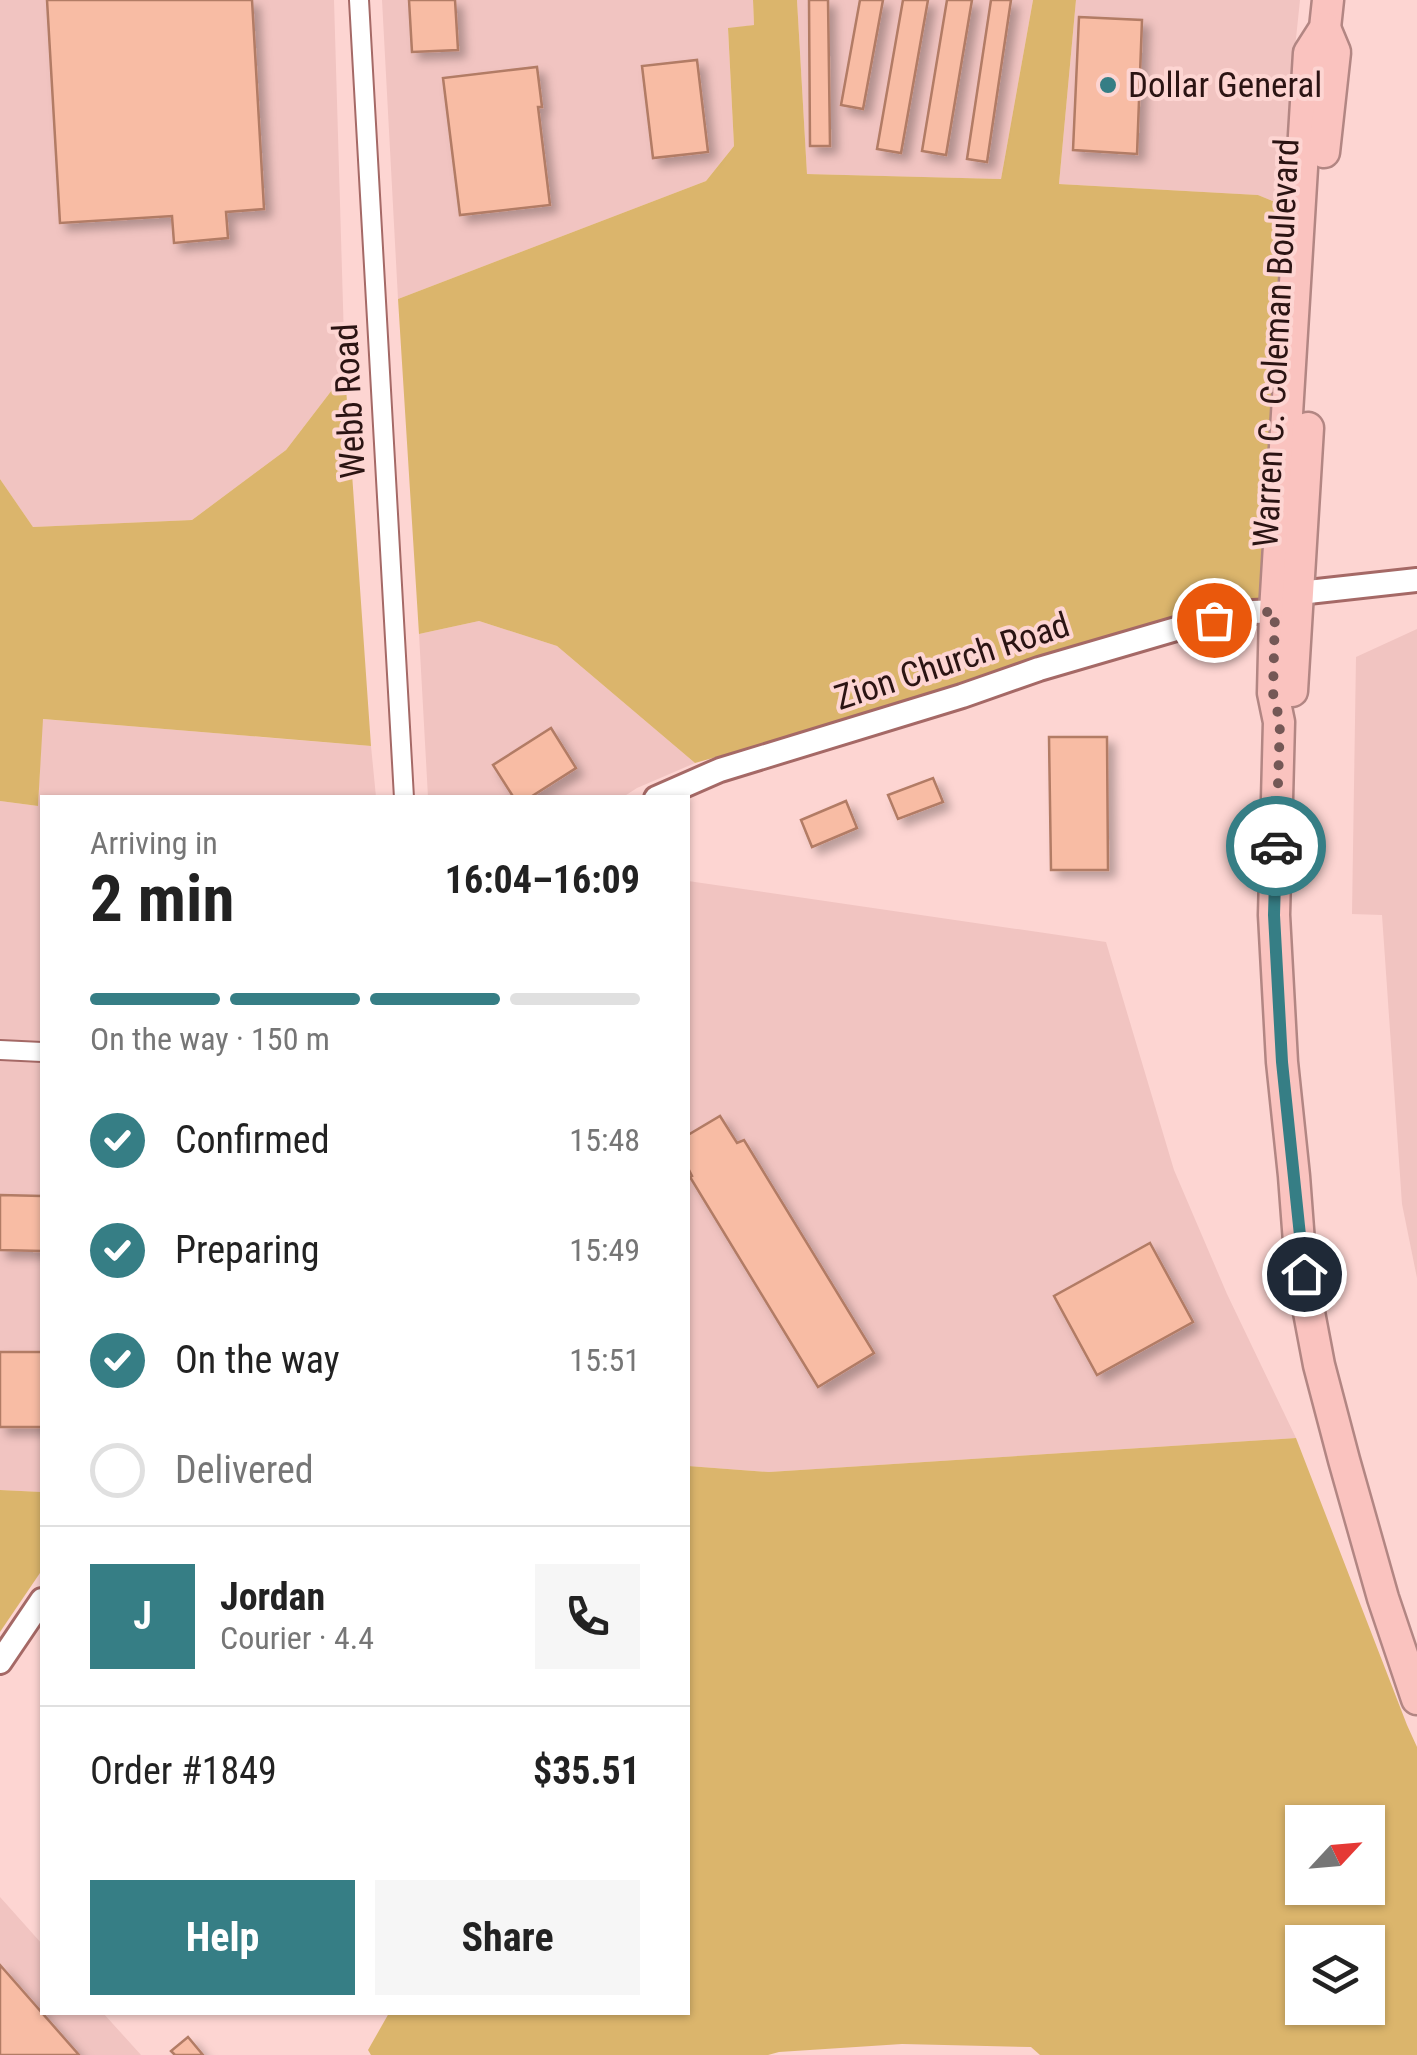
<!DOCTYPE html>
<meta charset="utf-8">
<style>
body{margin:0;font-family:"Roboto Condensed",sans-serif;background:#f6f6f6;color:#222;height:100vh;display:flex;flex-direction:column;font-size:38px;white-space:nowrap}
*{box-sizing:border-box;margin:0}
p{font-size:32px;color:#767676}
.icon{flex:none;width:55px;height:55px;fill:none;stroke:currentColor;stroke-width:2;stroke-linecap:round;stroke-linejoin:round}
.map{position:relative;flex:1;overflow:hidden}
.details{position:absolute;left:40px;top:795px;width:650px;height:1220px;display:flex;flex-direction:column;background:#fff;border-radius:0px;box-shadow:0 2px 8px #0004}
.details>*{flex:none}
.needle{width:65px;rotate:64deg}
.buttons{position:absolute;left:1285px;top:1805px;display:grid;gap:20px}
.buttons a{display:grid;place-items:center;width:100px;height:100px;border-radius:0px;background:#fff;box-shadow:0 2px 8px #0004;font-size:50px}
.pin{position:absolute;display:grid;place-items:center;width:85px;height:85px;color:#fff;margin:-42px;border:5px solid #fff;border-radius:50%;box-shadow:0 2px 10px #0007}
.courier{position:absolute;display:grid;place-items:center;width:100px;height:100px;margin:-50px;border:8px solid #367e85;border-radius:50%;background:#fff;color:#222;box-shadow:0 2px 12px #0007}
.head em{font-style:normal;font-weight:700}
.head div{display:flex;flex-direction:column-reverse}
.head{display:flex;align-items:center;justify-content:space-between;height:170px;padding:0 50px}
h1{font-size:65px;font-weight:700;line-height:75px}
.bar{display:grid;grid-template-columns:repeat(4,1fr);gap:15px 10px;align-content:center;height:120px;padding:0 50px}
.bar i{height:12px;border-radius:8px;background:#e0e0e0}
.bar .current{background:#367e85}
.bar p{grid-column:span 4}
.line{display:flex;align-items:center;gap:25px;padding:0 50px;border-top:2px solid #e0e0e0}
.line div{flex:1}
.round{display:grid;place-items:center;flex:none;width:105px;height:105px;border-radius:0px;background:#f6f6f6}
ol{padding:0 50px;list-style:none}
li{display:flex;align-items:center;gap:30px;height:110px}
li p{margin-inline-start:auto}
li .icon{padding:10px;border-radius:50%;background:#367e85;color:#fff;stroke-width:4}
li:last-child{color:#767676}
li i{width:55px;height:55px;border:5px solid #e0e0e0;border-radius:50%}
.primary-button{display:flex;gap:20px;margin-top:auto;padding:20px 50px}
.primary-button a{flex:1;height:115px;border-radius:0px;background:#367e85;color:#fff;font-size:40px;font-weight:700;line-height:115px;text-align:center}
.primary-button a+a{background:#f6f6f6;color:#222}
.map>svg:first-child{display:block}
.built{fill:#f1c4c1}
.green{fill:#dbb56c;fill-rule:evenodd}
.building{fill:#f8bca4;stroke:#b27b65;stroke-width:2.5;filter:url(#shadow)}
.lines{fill:none;stroke-linecap:round;stroke-linejoin:round}
.street-casing{stroke:#a56966;stroke-width:22}
.secondary-casing{stroke:#a56966;stroke-width:28}
.highway-casing{stroke:#b28683;stroke-width:35}
.street{stroke:#fff;stroke-width:18}
.secondary{stroke:#fff;stroke-width:22}
.highway{stroke:#fac3bf;stroke-width:30}
.done{stroke:#745856;stroke-width:10;stroke-dasharray:0 18}
.route{stroke:#367e85;stroke-width:12}
.poi-dot{fill:#367e85;stroke:#fdd5d2;stroke-width:4}
.labels{text-anchor:middle;stroke-width:8;stroke-linejoin:round;paint-order:stroke}
.poi-label{font-size:35px;fill:#2b1413;stroke:#fdd5d2;text-anchor:start}
.street-label{font-size:35px;fill:#2b1413;stroke:#fdd5d2}
</style>
<div class="map">
<svg width="1417" height="2055" viewBox="0 0 1417 2055">
<defs>
<filter id="shadow"><feDropShadow dx="7" dy="7" stdDeviation="5" flood-color="#0004"/></filter>
</defs>
<rect width="100%" height="100%" fill="#fdd5d2"/>
<g class="built">
<path d="M0,0H334L345,373L286,450L192,520L33,527L0,479Z"/>
<path d="M382,0H753L754,25L728,29L734,146L706,181L398,299Z"/>
<path d="M797,0H1033L1001,179L807,174Z"/>
<path d="M1076,0H1300L1288,115L1285,206L1258,195L1059,184Z"/>
<path d="M479,621L557,646L695,763L637,788L623,797H428L419,634Z"/>
<path d="M1417,629V1278L1402,1204L1382,915L1352,914L1356,657Z"/>
<path d="M42,719L371,746L376,797L42,798V1492L0,1490V801L38,806Z"/>
<path d="M688,881L1106,942L1174,1170L1227,1294L1296,1438L769,1472L688,1466Z"/>
<path d="M0,1897L42,1944V2012L103,2013L141,2055H0Z"/>
</g>
<g class="green">
<path d="M753,0H797L807,174L1001,179L1033,0H1076L1059,184L1258,195L1285,206L1263,603L1233,601L1040,657L869,714L695,763L557,646L479,621L419,634L398,299L706,181L734,146L728,28L754,25Z"/>
<path d="M345,373L371,746L43,719L38,806L0,801V479L33,527L192,520L286,450Z"/>
<path d="M1296,1438L1407,1725L1417,1747V2055H1040L1031,2047L902,2044L779,2052L768,2055H371L368,2050L389,2013L688,2012V1466L769,1472ZM1368,1822V1888H1302V1822ZM1368,1942V2008H1302V1942Z"/>
<path d="M0,1490L42,1492V1570L0,1632Z"/>
</g>
<g class="building">
<path d="M47,0H252L264,209L226,212L228,238L174,243L172,216L60,223Z"/>
<path d="M409,0H455L458,50L412,52Z"/>
<path d="M809,0H828L830,146H810Z"/>
<path d="M860,0H883L863,109L841,105Z"/>
<path d="M903,0H928L901,153L877,149Z"/>
<path d="M947,0H972L946,155L922,151Z"/>
<path d="M991,0H1011L987,162L967,159Z"/>
<path d="M1079,17L1142,20L1137,154L1073,150Z"/>
<path d="M697,60L708,152L653,158L642,66Z"/>
<path d="M537,67L542,107H538L550,205L460,215L443,78Z"/>
<path d="M551,728L576,768L529,798H514L493,765Z"/>
<path d="M1049,737H1107L1108,870H1051Z"/>
<path d="M933,778L943,802L898,819L888,795Z"/>
<path d="M846,801L857,828L812,847L801,820Z"/>
<path d="M720,1116L737,1143L744,1140L874,1353L818,1387L690,1177L692,1176L688,1168V1135Z"/>
<path d="M0,1195L42,1196V1251L0,1250Z"/>
<path d="M1150,1243L1193,1322L1097,1375L1054,1296Z"/>
<rect x="0" y="1352" width="42" height="75"/>
<path d="M0,1965L79,2055H0Z"/>
<path d="M188,2037L203,2055H175L171,2051Z"/>
</g>
<g class="lines">
<defs>
<g id="street">
<path d="M359,0L404,798"/>
<path d="M0,1050L42,1052"/>
</g>
<g id="secondary">
<path d="M1299,593L1417,580"/>
<path d="M656,798L720,770L962,696L1039,669L1176,629L1253,612L1275,611"/>
<path d="M0,1662L42,1600"/>
</g>
<g id="highway">
<path d="M1328,0L1325,28L1309,53L1275,611L1273,693L1279,722L1274,915L1282,1062L1294,1176L1299,1242L1308,1307L1319,1365L1344,1460L1383,1598L1417,1699"/>
<path d="M1324,152L1335,52L1325,28"/>
<path d="M1292,691L1308,428"/>
</g>
</defs>
<use href="#street" class="street-casing"/>
<use href="#secondary" class="secondary-casing"/>
<use href="#highway" class="highway-casing"/>
<use href="#street" class="street"/>
<use href="#secondary" class="secondary"/>
<use href="#highway" class="highway"/>
</g>
<g class="lines">
<path class="done" d="M1214,620L1253,612H1275L1273,693L1280,722L1276,846"/>
<path class="route" d="M1276,846L1274,915L1282,1062L1304,1274"/>
</g>
<circle class="poi-dot" cx="1108" cy="85" r="10"/>
<g class="labels">
<g class="poi-label">
<text x="1128" y="97">Dollar General</text>
</g>
<g class="street-label">
<text transform="translate(1276 343) rotate(-87)" y="12">Warren C. Coleman Boulevard</text>
<text transform="translate(349 401) rotate(-93)" y="12">Webb Road</text>
<text transform="translate(952 661) rotate(-18)" y="12">Zion Church Road</text>
</g>
</g>
</svg>
<div class="buttons">
<a><svg class="needle" viewBox="-14 -14 28 28"><path d="M0-13l5 13h-10z" fill="#e53935"/><path d="M0 13l5-13h-10z" fill="#767676"/></svg></a>
<a><svg class="icon" aria-label="layers" viewBox="0 0 24 24"><path d="M12 4l9 5-9 5-9-5zM3 14l9 5 9-5"/></svg></a>
</div>
<div class="pin" style="left:1214px;top:620px;background:#ea580c"><svg class="icon" aria-label="bag" viewBox="0 0 24 24"><path d="M5 8h14l-1 12H6zM9 8a3 3 0 0 1 6 0"/></svg></div>
<div class="pin" style="left:1304px;top:1274px;background:#1f2937"><svg class="icon" aria-label="home" viewBox="0 0 24 24"><path d="M3 11l9-7 9 7M6 9v11h12V9"/></svg></div>
<div class="courier" style="left:1276px;top:846px"><svg class="icon" aria-label="car" viewBox="0 0 24 24"><path d="M5 17H2v-5l4-1 3-4h7l3 4 3 1v5h-3M9 17h6M6 11h13"/><circle cx="7" cy="17" r="2"/><circle cx="17" cy="17" r="2"/></svg></div>
<section class="details">
<div class="head"><div><h1>2 min</h1><p>Arriving in</p></div><em>16:04–16:09</em></div>
<div class="bar"><i class="current"></i><i class="current"></i><i class="current"></i><i></i><p>On the way · 150 m</p></div>
<ol>
<li><svg class="icon" aria-label="check" viewBox="0 0 24 24"><path d="M5 12l5 5 9-10"/></svg>Confirmed<p>15:48</p></li>
<li><svg class="icon" aria-label="check" viewBox="0 0 24 24"><path d="M5 12l5 5 9-10"/></svg>Preparing<p>15:49</p></li>
<li><svg class="icon" aria-label="check" viewBox="0 0 24 24"><path d="M5 12l5 5 9-10"/></svg>On the way<p>15:51</p></li>
<li><i></i>Delivered</li>
</ol>
<div class="line" style="height:180px"><b class="round" style="background:#367e85;color:#fff">J</b><div><b>Jordan</b><p>Courier · 4.4</p></div><a class="round"><svg class="icon" aria-label="phone" viewBox="0 0 24 24"><path d="M5 4h4l2 5-3 2q2 4 5 5l2-3 5 2v4C11 20 4 13 5 4z"/></svg></a></div>
<div class="line" style="height:130px"><div>Order #1849</div><b>$35.51</b></div>
<div class="primary-button"><a>Help</a><a>Share</a></div>
</section>
</div>
